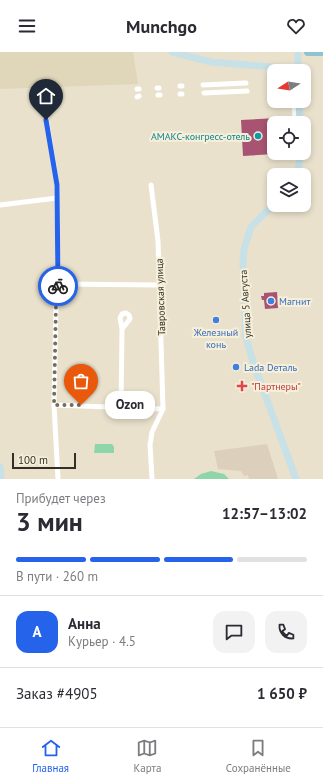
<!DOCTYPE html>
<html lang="ru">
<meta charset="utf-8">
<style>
body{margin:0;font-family:"PT Sans",sans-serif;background:#f2f2f3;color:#2b2b33;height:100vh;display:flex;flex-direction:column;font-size:15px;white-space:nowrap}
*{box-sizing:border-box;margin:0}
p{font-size:13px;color:#7c7c81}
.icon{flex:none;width:22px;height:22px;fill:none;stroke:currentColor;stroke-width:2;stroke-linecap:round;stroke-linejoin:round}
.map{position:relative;height:427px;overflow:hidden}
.details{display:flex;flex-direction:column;background:#fff;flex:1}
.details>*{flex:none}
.needle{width:26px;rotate:258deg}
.buttons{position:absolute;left:267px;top:12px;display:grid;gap:8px}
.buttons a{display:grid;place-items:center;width:44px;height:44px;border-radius:8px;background:#fff;box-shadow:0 2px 6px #0003;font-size:20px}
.scale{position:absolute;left:12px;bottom:10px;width:64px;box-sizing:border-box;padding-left:4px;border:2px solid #322f27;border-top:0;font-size:11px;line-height:14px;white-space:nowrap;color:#322f27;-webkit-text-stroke:3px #f6efd9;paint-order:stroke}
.pin{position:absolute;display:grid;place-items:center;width:34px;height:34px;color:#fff;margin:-41px -17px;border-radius:50% 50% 50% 0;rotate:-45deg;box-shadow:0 0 4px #0007}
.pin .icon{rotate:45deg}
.courier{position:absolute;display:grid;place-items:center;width:40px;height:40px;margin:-20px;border:3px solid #2563eb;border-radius:50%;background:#fff;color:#222;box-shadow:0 1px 5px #0007}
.bubble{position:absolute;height:28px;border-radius:12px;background:#fff;box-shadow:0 2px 6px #0003;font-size:13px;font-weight:700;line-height:28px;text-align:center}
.overview em{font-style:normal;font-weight:700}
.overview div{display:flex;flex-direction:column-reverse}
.overview{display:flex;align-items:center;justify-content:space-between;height:68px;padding:0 16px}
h1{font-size:26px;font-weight:700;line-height:30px}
.bar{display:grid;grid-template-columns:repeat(4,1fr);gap:6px 4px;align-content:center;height:48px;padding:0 16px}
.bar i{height:5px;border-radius:3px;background:#e1e1e2}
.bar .current{background:#2563eb}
.bar p{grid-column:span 4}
.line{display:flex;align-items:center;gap:10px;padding:0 16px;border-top:1px solid #e1e1e2}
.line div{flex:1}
.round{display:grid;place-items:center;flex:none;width:42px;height:42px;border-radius:12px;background:#f2f2f3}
header{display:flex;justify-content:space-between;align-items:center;height:52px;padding:0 16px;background:#fff;font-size:18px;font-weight:700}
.tab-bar{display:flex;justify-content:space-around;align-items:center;height:56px;border-top:1px solid #e1e1e2;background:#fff;font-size:11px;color:#7c7c81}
.tab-bar a{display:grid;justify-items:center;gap:2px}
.tab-bar .current{color:#2563eb}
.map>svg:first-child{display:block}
.built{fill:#e0d6b9}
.industrial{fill:#dccfbc}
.green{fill:#8fd5aa}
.building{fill:#a85372}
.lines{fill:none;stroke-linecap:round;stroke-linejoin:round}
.street{stroke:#fff;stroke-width:5}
.secondary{stroke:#c7e1e7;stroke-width:7}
.primary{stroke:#8ec3d0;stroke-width:8}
.done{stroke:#726d61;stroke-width:4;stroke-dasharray:0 7.2}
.route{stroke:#2563eb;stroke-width:5}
.culture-dot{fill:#0f9aa8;stroke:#f6efd9;stroke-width:1.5}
.shop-dot{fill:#3f7fe0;stroke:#f6efd9;stroke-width:1.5}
.health-dot{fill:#e0444e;stroke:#f6efd9;stroke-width:1.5}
.labels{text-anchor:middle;stroke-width:4;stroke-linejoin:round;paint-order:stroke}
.culture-label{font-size:10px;fill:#0d838f;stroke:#f6efd9;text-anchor:end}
.street-label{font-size:10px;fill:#322f27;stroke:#f6efd9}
.shop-label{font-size:10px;fill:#366cbe;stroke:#f6efd9;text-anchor:start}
.health-label{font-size:10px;fill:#be3a42;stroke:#f6efd9;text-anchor:start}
</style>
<header><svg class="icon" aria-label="menu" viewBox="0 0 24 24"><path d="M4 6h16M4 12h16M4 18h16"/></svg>Munchgo<svg class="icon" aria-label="heart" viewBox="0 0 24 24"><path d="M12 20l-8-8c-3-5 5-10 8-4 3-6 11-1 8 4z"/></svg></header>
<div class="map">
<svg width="323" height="427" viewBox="0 0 323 427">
<rect width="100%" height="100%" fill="#e9e1cc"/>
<path class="built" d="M0,0H133L138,32L0,37Z"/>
<path class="industrial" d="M267,392L278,427H249L248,423L244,424L241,419L218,417L214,399Z"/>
<g class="green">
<path d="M95,392H112L114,395V401H94Z"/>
<path d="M211,419L224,422L229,427H194L201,422Z"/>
</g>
<g class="building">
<path d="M277,66V71H274V102L243,104L241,68Z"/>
<path d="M277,240L278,256L265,257L264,248H262L261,244H264V241Z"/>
</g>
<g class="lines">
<g class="street">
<path d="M203,33L246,31"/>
<path d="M180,34H182"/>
<path d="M157,36H159"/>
<path d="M137,37H139"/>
<path d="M204,41L247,39"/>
<path d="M180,42H182"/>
<path d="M158,43H160"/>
<path d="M137,45L139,44"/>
<path d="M294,49L295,65"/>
<path d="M45,58L57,133L58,232L56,250L54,353L58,427"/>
<path d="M151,133L158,189L163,357L152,380L150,393L152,427"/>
<path d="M0,153L57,146"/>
<path d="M58,232L159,233"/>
<path d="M54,353L163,357"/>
<path d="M121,354L122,277L120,266L122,262L126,261L129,263L130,267L122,277"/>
</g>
<g class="secondary">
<path d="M172,0L211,10L298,17"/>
<path d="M298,0V19"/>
<path d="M299,49L300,71"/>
<path d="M297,123L301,101"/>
<path d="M274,152L251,175L244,197L243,212L246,285L253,310L296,427"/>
<path d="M0,415L1,427"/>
</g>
<path class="primary" d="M308,0H322"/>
</g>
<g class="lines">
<path class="done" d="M58,234L56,250L54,353H81"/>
<path class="route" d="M46,68L57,133L58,234"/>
</g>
<circle class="culture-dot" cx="258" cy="84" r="4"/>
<g class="shop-dot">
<circle cx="271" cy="249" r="4"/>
<circle cx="216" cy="268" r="4"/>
<circle cx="236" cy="315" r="4"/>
</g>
<path class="health-dot" d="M240 328h4v4h4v4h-4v4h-4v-4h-4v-4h4z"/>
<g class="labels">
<g class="culture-label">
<text x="250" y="88">АМАКС-конгресс-отель</text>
</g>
<g class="street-label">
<text transform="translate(160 245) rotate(-92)" y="4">Тавровская улица</text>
<text transform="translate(245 252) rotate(-94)" y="4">улица 5 Августа</text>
</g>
<g class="shop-label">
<text x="279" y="253">Магнит</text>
<text x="216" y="284" text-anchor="middle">Железный<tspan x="216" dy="12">конь</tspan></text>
<text x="244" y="319">Lada Dеталь</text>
</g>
<g class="health-label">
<text x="251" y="338">"Партнеры"</text>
</g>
</g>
</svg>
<div class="buttons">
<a><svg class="needle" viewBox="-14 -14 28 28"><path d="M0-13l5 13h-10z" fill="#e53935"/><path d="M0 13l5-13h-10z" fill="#7c7c81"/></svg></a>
<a><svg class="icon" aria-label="locate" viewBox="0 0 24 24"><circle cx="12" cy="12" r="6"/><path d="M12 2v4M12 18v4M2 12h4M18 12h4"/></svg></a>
<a><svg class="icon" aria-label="layers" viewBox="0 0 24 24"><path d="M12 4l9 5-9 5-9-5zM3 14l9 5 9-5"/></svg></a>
</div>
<div class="scale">100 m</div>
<div class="pin" style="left:81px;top:353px;background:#ea580c"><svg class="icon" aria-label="bag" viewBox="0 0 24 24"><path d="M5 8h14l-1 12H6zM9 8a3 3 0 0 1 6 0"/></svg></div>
<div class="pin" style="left:46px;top:68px;background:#1f2937"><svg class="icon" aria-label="home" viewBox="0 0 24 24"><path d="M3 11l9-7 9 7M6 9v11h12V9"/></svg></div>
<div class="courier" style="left:58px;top:234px"><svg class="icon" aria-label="bike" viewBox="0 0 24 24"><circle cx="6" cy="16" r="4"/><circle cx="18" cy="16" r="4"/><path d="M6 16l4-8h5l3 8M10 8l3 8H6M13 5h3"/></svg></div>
<div class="bubble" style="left:105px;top:339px;width:50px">Ozon</div>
</div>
<section class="details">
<div class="overview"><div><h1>3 мин</h1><p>Прибудет через</p></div><em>12:57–13:02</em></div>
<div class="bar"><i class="current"></i><i class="current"></i><i class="current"></i><i></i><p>В пути · 260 m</p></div>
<div class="line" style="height:72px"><b class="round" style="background:#2563eb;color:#fff">А</b><div><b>Анна</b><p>Курьер · 4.5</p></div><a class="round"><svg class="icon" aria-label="chat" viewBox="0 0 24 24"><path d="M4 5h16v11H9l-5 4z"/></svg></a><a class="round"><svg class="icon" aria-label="phone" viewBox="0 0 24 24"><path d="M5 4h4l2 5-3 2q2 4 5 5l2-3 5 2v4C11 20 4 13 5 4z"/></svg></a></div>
<div class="line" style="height:52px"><div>Заказ #4905</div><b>1 650 ₽</b></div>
</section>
<nav class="tab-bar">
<a class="current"><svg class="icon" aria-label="home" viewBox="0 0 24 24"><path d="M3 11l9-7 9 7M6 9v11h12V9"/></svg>Главная</a>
<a><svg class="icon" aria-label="map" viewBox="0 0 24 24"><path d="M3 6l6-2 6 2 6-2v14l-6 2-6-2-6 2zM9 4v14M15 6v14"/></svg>Карта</a>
<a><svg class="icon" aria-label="saved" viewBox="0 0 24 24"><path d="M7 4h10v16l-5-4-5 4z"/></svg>Сохранённые</a>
</nav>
